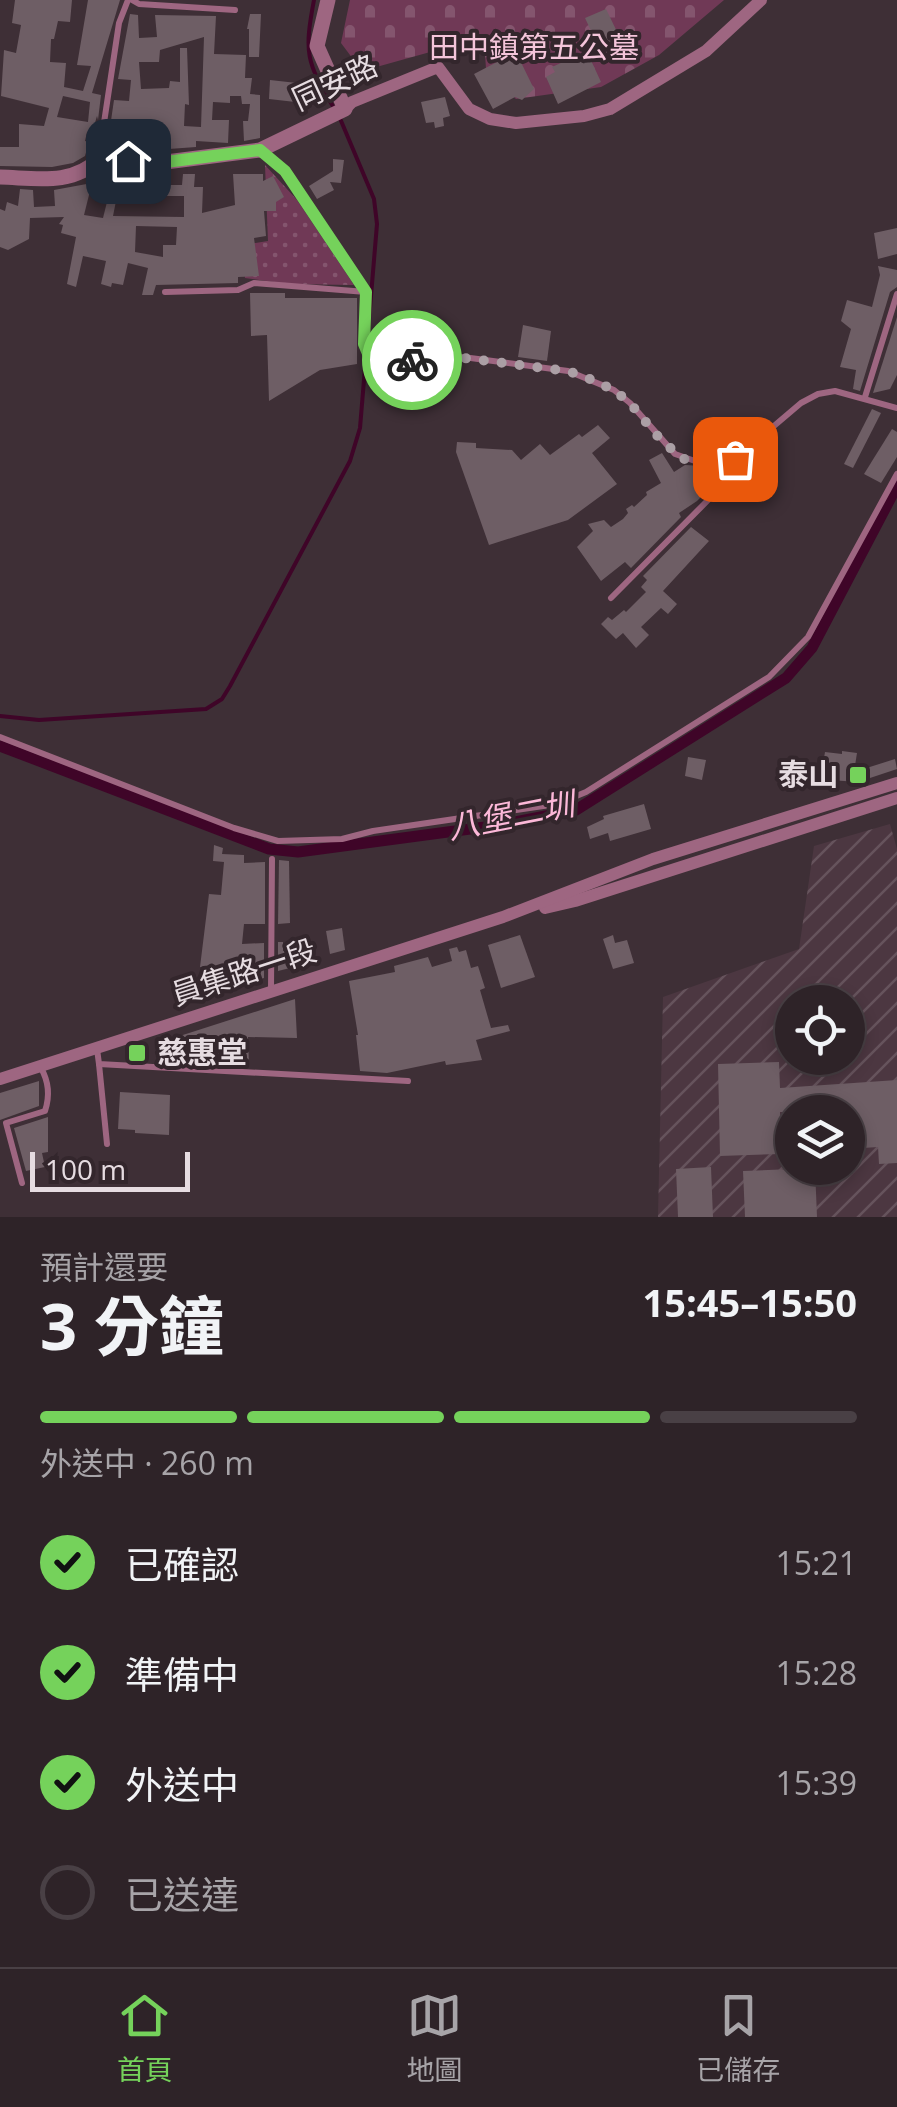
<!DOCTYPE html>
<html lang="zh-TW">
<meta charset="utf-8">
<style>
body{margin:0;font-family:"Open Sans","Noto Sans TC",sans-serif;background:#3a2f34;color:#f1f3f6;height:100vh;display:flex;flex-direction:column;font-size:38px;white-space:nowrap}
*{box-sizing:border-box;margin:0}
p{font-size:32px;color:#a7a4a8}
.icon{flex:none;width:55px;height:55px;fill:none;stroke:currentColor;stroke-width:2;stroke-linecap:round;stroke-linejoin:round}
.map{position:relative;height:1217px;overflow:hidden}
.details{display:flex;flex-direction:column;background:#2e2328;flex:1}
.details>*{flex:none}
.controls{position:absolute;left:775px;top:985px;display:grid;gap:20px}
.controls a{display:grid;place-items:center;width:90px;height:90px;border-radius:50%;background:#2e2328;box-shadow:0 5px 15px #0003,0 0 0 2px #494045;font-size:50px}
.scale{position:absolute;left:30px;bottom:25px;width:160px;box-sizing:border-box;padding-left:10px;border:5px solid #e6dce1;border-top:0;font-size:28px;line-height:35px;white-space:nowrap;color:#e6dce1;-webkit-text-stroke:8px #33262c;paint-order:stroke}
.pin{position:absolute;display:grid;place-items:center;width:85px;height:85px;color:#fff;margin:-42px;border-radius:20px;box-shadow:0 5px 15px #0006}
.courier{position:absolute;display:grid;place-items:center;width:100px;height:100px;margin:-50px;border:8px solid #75d25b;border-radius:50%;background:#fff;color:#222;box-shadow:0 2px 12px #0007}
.headline em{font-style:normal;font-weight:700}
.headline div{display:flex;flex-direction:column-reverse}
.headline{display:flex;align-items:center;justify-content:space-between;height:170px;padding:0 40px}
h1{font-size:65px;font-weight:700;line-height:75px}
.bar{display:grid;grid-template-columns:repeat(4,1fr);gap:15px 10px;align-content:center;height:120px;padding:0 40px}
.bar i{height:12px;border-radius:8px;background:#494045}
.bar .selected{background:#75d25b}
.bar p{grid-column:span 4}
ol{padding:0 40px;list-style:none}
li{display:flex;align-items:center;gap:30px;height:110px}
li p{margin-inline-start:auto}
li .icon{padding:10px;border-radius:50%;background:#75d25b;color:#111;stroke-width:4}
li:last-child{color:#a7a4a8}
li i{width:55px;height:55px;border:5px solid #494045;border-radius:50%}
.tab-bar{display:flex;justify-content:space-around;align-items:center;height:140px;border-top:2px solid #494045;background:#2e2328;font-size:28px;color:#a7a4a8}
.tab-bar a{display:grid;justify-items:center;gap:5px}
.tab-bar .selected{color:#75d25b}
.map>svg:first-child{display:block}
.industrial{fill:url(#industrial-furrows);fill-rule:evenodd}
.cemetery{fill:url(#cemetery-stones)}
.park{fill:url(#park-dots)}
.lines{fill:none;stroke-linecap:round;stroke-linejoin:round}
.stream{stroke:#3f0528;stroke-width:4}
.canal{stroke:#3f0528;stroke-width:11}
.building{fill:#6e5e65;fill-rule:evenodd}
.service{stroke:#9e6681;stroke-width:6}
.minor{stroke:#9e6681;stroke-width:12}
.tertiary{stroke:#9e6681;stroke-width:15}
.done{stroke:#ab9fa5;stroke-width:10;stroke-dasharray:0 18}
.route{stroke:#75d25b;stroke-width:12}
.poi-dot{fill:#75d25b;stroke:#33262c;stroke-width:4}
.labels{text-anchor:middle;stroke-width:8;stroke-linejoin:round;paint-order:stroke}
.park-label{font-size:30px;fill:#f4c5da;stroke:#33262c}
.street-label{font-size:30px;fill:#e6dce1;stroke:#33262c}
.poi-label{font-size:30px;font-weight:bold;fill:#e6dce1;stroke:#33262c;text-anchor:end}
.water-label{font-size:32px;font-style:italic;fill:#fcb8d8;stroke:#33262c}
</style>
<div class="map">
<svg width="897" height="1217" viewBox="0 0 897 1217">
<defs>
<pattern id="industrial-furrows" width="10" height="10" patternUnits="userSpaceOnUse" patternTransform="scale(2.5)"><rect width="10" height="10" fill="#4c3741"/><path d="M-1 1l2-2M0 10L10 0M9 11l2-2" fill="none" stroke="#66535c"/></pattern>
<pattern id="cemetery-stones" width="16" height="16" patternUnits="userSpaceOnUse" patternTransform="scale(2.5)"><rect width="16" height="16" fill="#703956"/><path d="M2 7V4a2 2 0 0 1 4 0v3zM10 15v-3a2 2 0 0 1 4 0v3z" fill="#84556e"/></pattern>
<pattern id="park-dots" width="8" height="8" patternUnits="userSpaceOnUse" patternTransform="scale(2.5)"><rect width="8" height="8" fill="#703956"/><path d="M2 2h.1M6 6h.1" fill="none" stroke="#84556e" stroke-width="1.8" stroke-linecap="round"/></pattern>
</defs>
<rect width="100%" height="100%" fill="#3e2f36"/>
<path class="industrial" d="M890,824L897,849V1217H658L663,997L799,949L814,846ZM792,1002H848V1058H792ZM792,1112H848V1168H792Z"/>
<path class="cemetery" d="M350,0H724L659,55L601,87L516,99L486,69L484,37L362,71L341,43Z"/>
<path class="park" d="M265,165L297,200L354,285L289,284L245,278L242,245L268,241Z"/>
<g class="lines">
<g class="stream">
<path d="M314,0C304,53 306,62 334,108"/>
<path d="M0,716L39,720L206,709L222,699L230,686L350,461L360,428L377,224L374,199L339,116"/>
</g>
<path class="canal" d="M0,746L269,849L298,852L500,825L576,810L786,678L812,648L897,486"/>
</g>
<g class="building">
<path d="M15,0H72L70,22L58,21L54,39H51L50,62L66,63L64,87L83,91L91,66L77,65L88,0H120L92,93L101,95L98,120L97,116L92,133L87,132L85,141L89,142L85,156L73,163L52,167L0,166V147H19V124L44,126L49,108L1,96L4,50L16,53L21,25L12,23ZM63,96L90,102L88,122L57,117Z"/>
<path d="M606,9L623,44L611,55L608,52L602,54L585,18Z"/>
<path d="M130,14L138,15L139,38L157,37L155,15L216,16L214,54L246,55L245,78H252L250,94L260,95V138L244,141L243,121H248L250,104H242L241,96H230V103L213,102L212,120H229L228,143L196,141V147L142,151L145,131L123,130L121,149L107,148L114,100L129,101L131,80L118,79ZM204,37L201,127L184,126L185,104L189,105L187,48H180V82L170,81L169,88L141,89L139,62H159L160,50Z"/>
<path d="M250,14H261L259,57H249V29H247Z"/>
<path d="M516,52L534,89L522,100L515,97L493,109L474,74Z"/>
<path d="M589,56L601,82L558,104L546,77L555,72L552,67L574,57L577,61Z"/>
<path d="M270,80L306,84L304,103L269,99Z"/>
<path d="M445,97L450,116L443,118L444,126L435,128L434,122L426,123L421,102Z"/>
<path d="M333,159L344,160L341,183L330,182L334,190L317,199L309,186L333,171Z"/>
<path d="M103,171L119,172V176L124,172L153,174L152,185H182L183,174H195L194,187H203L202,213L235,205L233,174H263V181L273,176L284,197L276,202V211H264L266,236L254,238L259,276L238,277V283L156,285L153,295H142L148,268L128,263L123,285L112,283L111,287L101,284L106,261L83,256L76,287L67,284L76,237L61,233L63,225L59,224L64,217L30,218L29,239L8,250L0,247V209L5,211L7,202L18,206L20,189L33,190L34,207L55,206L54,190L92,183L84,215L103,218L111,186L109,181L98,177ZM117,196H184V217L113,216ZM136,226L177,227L176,245H163V257L135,252Z"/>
<path d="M897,228V254L878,259L874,233Z"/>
<path d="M878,266L897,270V287L890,292L860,391L853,389L856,370L840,367L851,329L841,321L847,300L872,307L880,275Z"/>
<path d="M250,293H285V298H357V364L320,370L269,401L267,335L251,336Z"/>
<path d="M897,317V375L890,389L873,393Z"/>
<path d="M523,325L551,331L547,361L518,357Z"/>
<path d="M378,332L407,337L405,353L375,350Z"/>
<path d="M872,409L881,413L853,468L844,464Z"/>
<path d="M598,425L610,438L592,453L617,484L568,520L489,545L456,452L457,442L476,443V448L512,450L521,460L540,444L550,455L579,434L582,437Z"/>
<path d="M892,429L897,432V457L881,483L864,474Z"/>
<path d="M662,453L674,472L685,465L721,467L714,484L697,501L679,513L681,517L631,568L625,562L601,581L577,547L593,531L588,524L604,520L611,527L623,519L628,513L626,509L632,505L634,507L647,495L646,492L661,483L649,460Z"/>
<path d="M691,527L709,541L663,591L677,604L668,614L661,608L641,627L649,635L636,648L623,633L616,639L601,624L608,617L612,620L624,610L626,612L646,592L641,587L647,580L643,576Z"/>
<path d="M842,751L857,753L854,772L895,759L897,769L858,782L830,780L837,778L821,776L825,752L842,754Z"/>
<path d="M688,757L706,760L702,780L685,776Z"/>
<path d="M644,804L651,829L610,841L608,833L590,839L587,827L604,819L603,816Z"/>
<path d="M214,845L223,848L222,854L244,855V863L265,862V924H244L242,944L264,943V978L212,994L207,992V968L200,967L209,894L221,895L224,862L213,861Z"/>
<path d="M279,860L289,861L290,923L278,924Z"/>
<path d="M342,928L345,950L330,954L326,931Z"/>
<path d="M520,935L535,977L501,988L488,945Z"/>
<path d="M613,935L615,943L627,940L634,963L613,969L603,939Z"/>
<path d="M278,942H283V951L293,950L294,967L278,971Z"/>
<path d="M457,947L459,952L466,950L471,968L478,966L485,988L480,990L491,1028L508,1025L510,1031L476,1040L482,1060L446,1065L445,1061L387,1073L360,1071L356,1035H358L349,981L395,972L394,966L428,957L432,967L452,961L449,949Z"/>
<path d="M295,999L297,1038L248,1037L249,1065L162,1058L161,1042Z"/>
<path d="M779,1062L780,1088L897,1080V1163L879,1164L878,1147L848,1149V1112H780L781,1154L720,1156L718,1064Z"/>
<path d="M39,1081V1106L0,1120V1093Z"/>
<path d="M120,1092L170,1095L169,1135L135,1133V1130L118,1129Z"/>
<path d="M48,1117V1152L42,1153L45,1167L26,1171L14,1128Z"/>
<path d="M711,1167L713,1217H678L676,1169Z"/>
<path d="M815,1168L817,1217H745L743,1171Z"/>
</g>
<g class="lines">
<g class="service">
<path d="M132,0L139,4L235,10"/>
<path d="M261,151L285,171L366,292L364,344L369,356L408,360L463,357L568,371L614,390L630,403L675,454L695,461L735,459L801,403L818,394L835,391L897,408"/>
<path d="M99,156L119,23L128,0"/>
<path d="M165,292L238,290L254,283L366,292"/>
<path d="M865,397L897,294"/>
<path d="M611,598L720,488L732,459"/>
<path d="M0,737L234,828L278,841L342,839L373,831L557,804L586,792L769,677L808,637L897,474"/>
<path d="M271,990L272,859"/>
<path d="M97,1049L99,1064L408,1081"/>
<path d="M99,1064L107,1144"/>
<path d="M22,1183L6,1123L45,1111C50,1096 49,1082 41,1068"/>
</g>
<g class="minor">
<path d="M345,109L352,102L438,67L469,109L490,119L516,123L584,116L610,109L706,51L761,0"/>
<path d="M545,908L575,901L897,798"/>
<path d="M0,1079L503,917L653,859L897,783"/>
</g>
<path class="tertiary" d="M0,177C36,178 72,186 99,159L158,163L260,150L345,109L317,46L328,0"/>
</g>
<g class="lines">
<path class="done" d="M412,360L463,358L568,371L590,379L614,390L630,403L660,439L683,459H735"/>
<path class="route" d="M128,161L158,163L260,150L285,171L366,292L364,344L369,356L412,360"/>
</g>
<g class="poi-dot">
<rect x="848" y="765" width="20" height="20" rx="5"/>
<rect x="127" y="1043" width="20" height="20" rx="5"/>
</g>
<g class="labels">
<g class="park-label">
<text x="534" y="58">田中鎮第五公墓</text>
</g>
<g class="street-label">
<text transform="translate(335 83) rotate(-25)" y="10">同安路</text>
<text transform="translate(244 973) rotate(-18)" y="10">員集路一段</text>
</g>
<g class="poi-label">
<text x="838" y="785">泰山</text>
<text x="157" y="1063" text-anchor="start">慈惠堂</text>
</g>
<g class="water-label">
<text transform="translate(511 816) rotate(-11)" y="11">八堡二圳</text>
</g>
</g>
</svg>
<div class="controls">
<a><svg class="icon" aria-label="locate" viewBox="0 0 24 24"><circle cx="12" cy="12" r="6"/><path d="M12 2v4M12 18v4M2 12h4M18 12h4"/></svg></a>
<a><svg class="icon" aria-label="layers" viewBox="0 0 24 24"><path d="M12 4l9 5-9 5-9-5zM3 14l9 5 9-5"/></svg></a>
</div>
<div class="scale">100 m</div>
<div class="pin" style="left:735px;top:459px;background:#ea580c"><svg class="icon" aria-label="bag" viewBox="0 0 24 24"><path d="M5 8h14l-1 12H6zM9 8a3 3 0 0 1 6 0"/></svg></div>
<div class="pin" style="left:128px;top:161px;background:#1f2937"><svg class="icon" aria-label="home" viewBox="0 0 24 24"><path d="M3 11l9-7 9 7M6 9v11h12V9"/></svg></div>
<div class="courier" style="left:412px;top:360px"><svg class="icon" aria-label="bike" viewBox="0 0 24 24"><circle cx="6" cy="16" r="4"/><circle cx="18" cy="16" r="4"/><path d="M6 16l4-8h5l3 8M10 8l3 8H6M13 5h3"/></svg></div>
</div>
<section class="details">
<div class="headline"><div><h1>3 分鐘</h1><p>預計還要</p></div><em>15:45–15:50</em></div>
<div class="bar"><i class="selected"></i><i class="selected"></i><i class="selected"></i><i></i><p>外送中 · 260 m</p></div>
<ol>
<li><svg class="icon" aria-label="check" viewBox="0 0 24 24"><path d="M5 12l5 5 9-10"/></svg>已確認<p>15:21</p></li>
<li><svg class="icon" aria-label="check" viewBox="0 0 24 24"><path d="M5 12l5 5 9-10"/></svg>準備中<p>15:28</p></li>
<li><svg class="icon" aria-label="check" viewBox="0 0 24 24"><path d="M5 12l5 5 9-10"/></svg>外送中<p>15:39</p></li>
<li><i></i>已送達</li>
</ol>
</section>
<nav class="tab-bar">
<a class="selected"><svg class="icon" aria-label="home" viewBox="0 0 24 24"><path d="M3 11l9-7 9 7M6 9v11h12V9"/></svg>首頁</a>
<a><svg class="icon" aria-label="map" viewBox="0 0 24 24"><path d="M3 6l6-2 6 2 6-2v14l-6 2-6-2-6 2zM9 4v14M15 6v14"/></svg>地圖</a>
<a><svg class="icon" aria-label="saved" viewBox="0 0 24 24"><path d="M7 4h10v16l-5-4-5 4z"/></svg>已儲存</a>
</nav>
